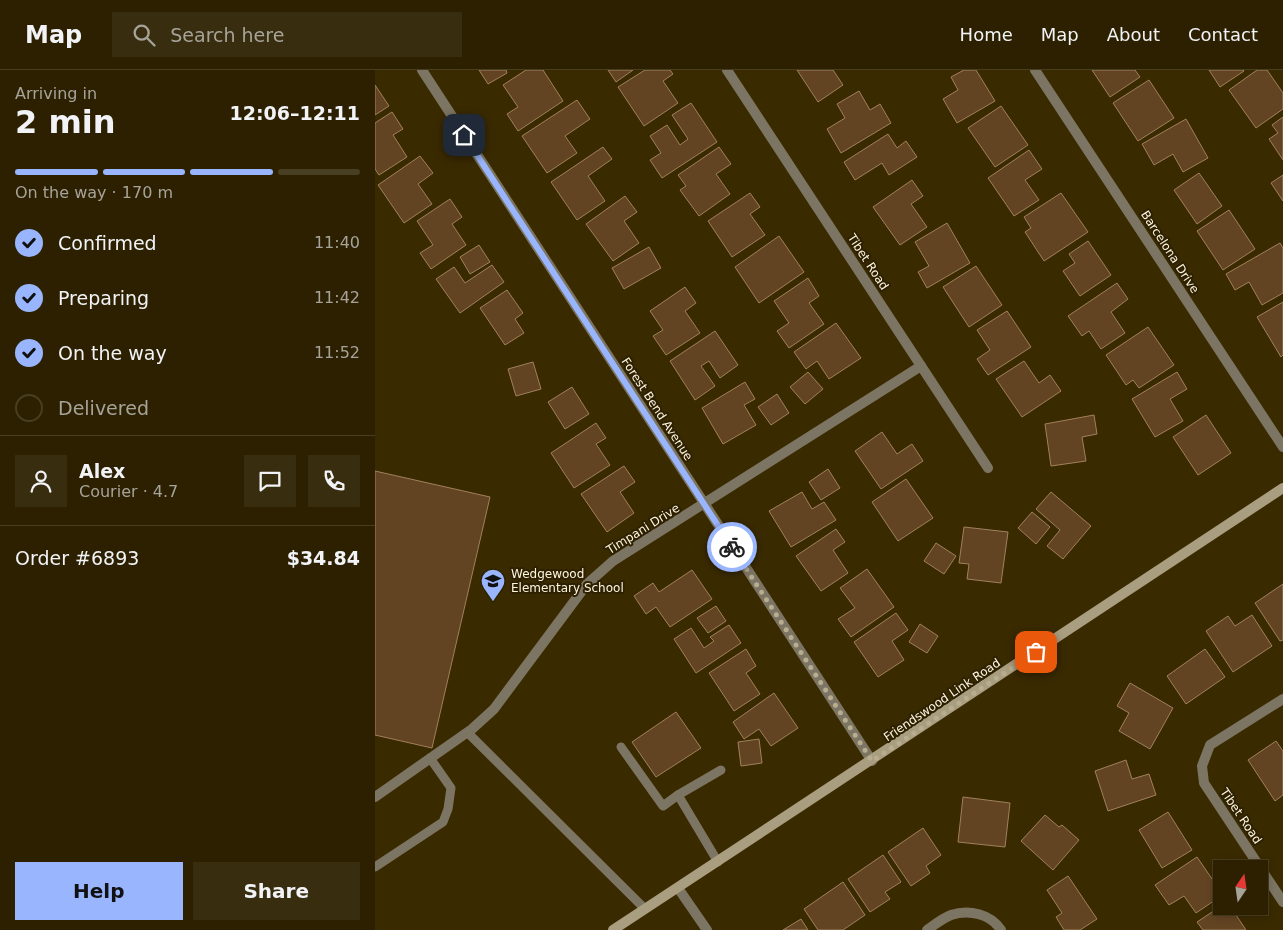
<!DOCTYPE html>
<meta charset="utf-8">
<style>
body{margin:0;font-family:"DejaVu Sans",sans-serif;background:#382d0f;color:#f1f3f6;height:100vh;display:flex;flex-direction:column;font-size:19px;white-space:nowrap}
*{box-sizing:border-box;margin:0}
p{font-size:16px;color:#a6a399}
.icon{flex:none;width:28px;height:28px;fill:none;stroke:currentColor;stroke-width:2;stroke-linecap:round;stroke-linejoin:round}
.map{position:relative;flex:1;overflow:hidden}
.panel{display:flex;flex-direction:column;background:#2c2000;width:375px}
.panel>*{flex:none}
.needle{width:32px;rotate:13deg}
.buttons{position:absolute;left:838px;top:790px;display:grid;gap:10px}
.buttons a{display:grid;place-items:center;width:55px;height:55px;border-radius:0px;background:#2c2000;box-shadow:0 2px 8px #0003,0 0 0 1px #483e22;font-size:25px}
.pin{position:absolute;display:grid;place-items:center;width:42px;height:42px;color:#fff;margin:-21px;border-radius:10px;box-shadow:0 2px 8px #0006}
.courier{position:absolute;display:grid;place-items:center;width:50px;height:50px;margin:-25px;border:4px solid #99b5fd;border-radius:50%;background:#fff;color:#222;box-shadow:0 1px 6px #0007}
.head em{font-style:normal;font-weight:600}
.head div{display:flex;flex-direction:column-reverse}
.head{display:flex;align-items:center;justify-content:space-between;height:85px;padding:0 15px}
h1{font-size:32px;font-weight:600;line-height:38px}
.bar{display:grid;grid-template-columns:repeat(4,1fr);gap:8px 5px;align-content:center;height:60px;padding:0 15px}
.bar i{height:6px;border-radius:4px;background:#483e22}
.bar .on{background:#99b5fd}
.bar p{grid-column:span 4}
.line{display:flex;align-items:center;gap:12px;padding:0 15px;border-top:1px solid #483e22}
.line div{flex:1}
.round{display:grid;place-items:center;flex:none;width:52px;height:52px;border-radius:0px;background:#382d0f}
ol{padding:0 15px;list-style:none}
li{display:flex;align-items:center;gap:15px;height:55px}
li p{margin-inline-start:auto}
li .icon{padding:5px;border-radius:50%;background:#99b5fd;color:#111;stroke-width:4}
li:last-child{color:#a6a399}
li i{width:28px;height:28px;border:2px solid #483e22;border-radius:50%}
.button{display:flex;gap:10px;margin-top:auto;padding:10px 15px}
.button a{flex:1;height:58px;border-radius:0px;background:#99b5fd;color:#111;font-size:20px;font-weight:600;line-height:58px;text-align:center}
.button a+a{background:#382d0f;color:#f1f3f6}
header{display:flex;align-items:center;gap:30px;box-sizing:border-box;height:70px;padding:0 25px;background:#2c2000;border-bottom:1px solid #483e22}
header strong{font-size:24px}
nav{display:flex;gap:28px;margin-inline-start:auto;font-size:18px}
.search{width:350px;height:45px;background:#382d0f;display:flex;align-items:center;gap:12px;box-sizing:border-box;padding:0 18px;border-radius:0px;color:#a6a399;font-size:19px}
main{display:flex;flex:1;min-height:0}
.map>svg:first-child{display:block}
.building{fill:#624423;stroke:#a1805e}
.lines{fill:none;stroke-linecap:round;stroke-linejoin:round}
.lane{stroke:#7d7563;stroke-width:9}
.street{stroke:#7d7563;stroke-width:10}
.secondary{stroke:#aa9e81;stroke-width:10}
.done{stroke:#b9ad90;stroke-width:5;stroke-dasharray:0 9}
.route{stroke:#99b5fd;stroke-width:6}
.labels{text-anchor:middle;stroke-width:4;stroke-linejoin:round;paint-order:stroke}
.street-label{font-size:12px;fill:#fef4de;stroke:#2d2101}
.poi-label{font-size:12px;fill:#fef4de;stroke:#2d2101;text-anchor:start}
</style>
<header>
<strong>Map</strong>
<div class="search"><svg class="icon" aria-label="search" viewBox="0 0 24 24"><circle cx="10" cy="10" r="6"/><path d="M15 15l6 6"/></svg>Search here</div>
<nav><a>Home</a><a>Map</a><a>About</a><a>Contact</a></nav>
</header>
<main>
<section class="panel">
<div class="head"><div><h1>2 min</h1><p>Arriving in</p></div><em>12:06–12:11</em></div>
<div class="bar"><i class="on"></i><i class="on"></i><i class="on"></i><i></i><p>On the way · 170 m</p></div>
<ol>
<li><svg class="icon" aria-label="check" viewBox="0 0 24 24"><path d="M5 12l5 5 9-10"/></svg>Confirmed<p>11:40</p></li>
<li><svg class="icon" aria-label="check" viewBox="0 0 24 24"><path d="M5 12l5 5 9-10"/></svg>Preparing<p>11:42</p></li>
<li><svg class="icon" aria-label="check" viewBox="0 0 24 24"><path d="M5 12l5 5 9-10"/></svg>On the way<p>11:52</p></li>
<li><i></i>Delivered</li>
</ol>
<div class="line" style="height:90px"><a class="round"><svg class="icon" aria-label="person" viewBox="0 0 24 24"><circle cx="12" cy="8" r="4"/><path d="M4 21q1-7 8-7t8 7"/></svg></a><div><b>Alex</b><p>Courier · 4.7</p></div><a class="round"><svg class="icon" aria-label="chat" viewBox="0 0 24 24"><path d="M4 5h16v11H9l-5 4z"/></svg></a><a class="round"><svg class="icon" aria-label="phone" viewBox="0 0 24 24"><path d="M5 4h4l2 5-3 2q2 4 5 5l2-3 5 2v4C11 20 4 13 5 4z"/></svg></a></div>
<div class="line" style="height:65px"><div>Order #6893</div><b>$34.84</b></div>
<div class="button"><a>Help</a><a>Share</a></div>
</section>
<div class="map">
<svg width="908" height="860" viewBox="0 0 908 860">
<rect width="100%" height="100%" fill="#3a2a00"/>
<g class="building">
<path d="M104,0H131L132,3L113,14Z"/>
<path d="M151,0H168L188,31L143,61L132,44L143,37L128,15Z"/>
<path d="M233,0H258L241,12Z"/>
<path d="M270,0H295L298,4L288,11L303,33L269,56L243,17Z"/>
<path d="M422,0H458L468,15L443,32Z"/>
<path d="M589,0H601L620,31L582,53L568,29L583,20L576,7Z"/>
<path d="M717,0H760L765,7L735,27Z"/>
<path d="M834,0H868L869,1L845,17Z"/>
<path d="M882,0H892L908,23V39L881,58L854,20Z"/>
<path d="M774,10L799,48L763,71L738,33Z"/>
<path d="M0,15L14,36L0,45Z"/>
<path d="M484,21L495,40L505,34L516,53L466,83L452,59L470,48L462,34Z"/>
<path d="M202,30L215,49L190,66L202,83L172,103L147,66Z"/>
<path d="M316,33L342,72L287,108L275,90L286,83L275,66L292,55L305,75L313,69L297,45Z"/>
<path d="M626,36L653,75L620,97L593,58Z"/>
<path d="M17,42L28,59L18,65L32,87L4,105L0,99V53Z"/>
<path d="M908,47V90L894,69L903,63L897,55Z"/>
<path d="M811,49L833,88L808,102L798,84L779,95L767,74Z"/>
<path d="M513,64L522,78L531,71L542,87L514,105L507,93L480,110L469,92Z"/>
<path d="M228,77L237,89L213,106L230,131L202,150L176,112Z"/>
<path d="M344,77L356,94L341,104L355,124L324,146L305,120L311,116L303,105Z"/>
<path d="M654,80L667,99L650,110L664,130L639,146L613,108Z"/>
<path d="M45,86L58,103L43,114L57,134L29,153L3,115Z"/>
<path d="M824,103L847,136L822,154L799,120Z"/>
<path d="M908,105V131L896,113Z"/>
<path d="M537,110L548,126L536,134L552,157L525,175L498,137Z"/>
<path d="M375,123L385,137L375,144L390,165L357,187L333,151Z"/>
<path d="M686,123L713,162L669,191L650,162L656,158L649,147Z"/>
<path d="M250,126L262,142L249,151L264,173L238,191L211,154Z"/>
<path d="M75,129L87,147L77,154L91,175L56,199L45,183L58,175L42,151Z"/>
<path d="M854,140L880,179L848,200L822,161Z"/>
<path d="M572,153L595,193L552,218L543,202L554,196L540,172Z"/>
<path d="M404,166L429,202L384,233L360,197Z"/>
<path d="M713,171L736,205L705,226L688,201L700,193L694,184Z"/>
<path d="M905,173L908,178V223L887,235L874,212L860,220L851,204Z"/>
<path d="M104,175L115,192L95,204L85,187Z"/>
<path d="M274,177L286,198L249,219L237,198Z"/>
<path d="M117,195L129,212L85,243L61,209L79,197L90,213Z"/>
<path d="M601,196L627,235L594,257L568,217Z"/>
<path d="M433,208L444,226L434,233L449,254L414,278L402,261L414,253L399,231Z"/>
<path d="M742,213L753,229L736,242L750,263L726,279L714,261L707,266L693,246Z"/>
<path d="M310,217L321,233L310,241L325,263L291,285L278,266L288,260L275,241Z"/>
<path d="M132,220L148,243L140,249L149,263L130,275L105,238Z"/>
<path d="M908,232V285L906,287L882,247Z"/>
<path d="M632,241L656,277L613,305L602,289L615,280L602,260Z"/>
<path d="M461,253L486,288L454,309L442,291L431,299L419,282Z"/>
<path d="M773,257L799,295L764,318L758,310L751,315L731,285Z"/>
<path d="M340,261L363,295L345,308L334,291L326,296L340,316L320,330L295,291Z"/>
<path d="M649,291L664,313L675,305L686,321L647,347L621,309Z"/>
<path d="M158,292L166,319L141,326L133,299Z"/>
<path d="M433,302L448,319L430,334L415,317Z"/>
<path d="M802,302L812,319L795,329L808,351L780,367L757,329Z"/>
<path d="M370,312L380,329L369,335L381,355L348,374L327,338Z"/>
<path d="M197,317L214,344L190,359L173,332Z"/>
<path d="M402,324L414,343L396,355L383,337Z"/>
<path d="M719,345L722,364L707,367L711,391L676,396L670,354Z"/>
<path d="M831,345L856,383L823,405L798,367Z"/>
<path d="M221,353L231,368L221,374L235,395L199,418L176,383Z"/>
<path d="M507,362L522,384L537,374L548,391L506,419L480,381Z"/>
<path d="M249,396L260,412L245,422L259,443L232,462L206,424Z"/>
<path d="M453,399L465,418L446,430L434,412Z"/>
<path d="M0,401L115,427L57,678L0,665Z"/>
<path d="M531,409L558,448L523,471L497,432Z"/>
<path d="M427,422L437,439L449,432L461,450L416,477L394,441Z"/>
<path d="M676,422L716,456L688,489L672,476L685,460L661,439Z"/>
<path d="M657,442L675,457L661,474L643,458Z"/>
<path d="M589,457L633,462L626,513L592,509L594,494L584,493Z"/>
<path d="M461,459L470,472L458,480L473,503L446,521L421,486Z"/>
<path d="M561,473L581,486L569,504L549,491Z"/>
<path d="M492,499L519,537L476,567L463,549L480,538L465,518Z"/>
<path d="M317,500L337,529L295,557L281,537L271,544L259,526L278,513L284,522Z"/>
<path d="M908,514V570L905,571L880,533Z"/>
<path d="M341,536L351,551L333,563L322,548Z"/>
<path d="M521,543L533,560L517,571L529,590L503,607L479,572Z"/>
<path d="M877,545L897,576L858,602L831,561L853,546L860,556Z"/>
<path d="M545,554L563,566L552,583L534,572Z"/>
<path d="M354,555L366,573L321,603L299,569L316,558L329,578L339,571L335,567Z"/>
<path d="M371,579L381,596L371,603L385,624L359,641L334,603Z"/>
<path d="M830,579L850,607L811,634L792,606Z"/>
<path d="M755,613L798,638L775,679L744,661L754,643L742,636Z"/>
<path d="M399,623L423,658L396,676L384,659L369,669L358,652Z"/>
<path d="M301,642L326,678L281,707L257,672Z"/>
<path d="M384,669L387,693L366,696L363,672Z"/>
<path d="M901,671L908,681V725L900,731L873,690Z"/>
<path d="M751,690L757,709L774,704L781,725L733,741L720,701Z"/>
<path d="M588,727L635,733L630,777L583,772Z"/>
<path d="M793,742L817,780L787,798L764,760Z"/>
<path d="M670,745L684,757L687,755L704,770L678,800L646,771Z"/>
<path d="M548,758L566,785L551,796L555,803L536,816L513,782Z"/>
<path d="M508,785L526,812L510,822L515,829L495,842L473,809Z"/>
<path d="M822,787L846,822V826L821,843L809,826L794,835L780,815Z"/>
<path d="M693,806L722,849L705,860H689L681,847L687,843L672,820Z"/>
<path d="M468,812L490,845L468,860H443L429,839Z"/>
<path d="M846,836H855L871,860H828L822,852Z"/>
<path d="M426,849L433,860H408Z"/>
</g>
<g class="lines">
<g class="lane">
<path d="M93,663L270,839"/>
<path d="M246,677L288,736L303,725"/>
<path d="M343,792L303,725L346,700"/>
<path d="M0,797L68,752L73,739L76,718L55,688"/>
</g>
<g class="street">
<path d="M47,0L497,691"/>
<path d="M352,0L613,398"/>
<path d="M660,0L908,377"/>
<path d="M908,629L835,675L827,696L829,713L908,832"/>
<path d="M0,727L97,659L119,639L212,514L238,491L546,296"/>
<path d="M303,818L332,860"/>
<path d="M552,860C559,855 568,848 576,845C594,839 616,844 626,860"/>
</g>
<path class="secondary" d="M238,860L908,418"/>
</g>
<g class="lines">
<path class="done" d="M357,477L497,691L661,582"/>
<path class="route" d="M89,65L357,477"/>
</g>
<defs>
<symbol id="school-pin" viewBox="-11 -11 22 30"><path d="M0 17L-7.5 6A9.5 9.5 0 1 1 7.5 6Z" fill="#99b5fd" stroke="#2d2101"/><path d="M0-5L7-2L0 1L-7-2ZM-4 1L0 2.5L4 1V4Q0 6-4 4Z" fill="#111"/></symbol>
</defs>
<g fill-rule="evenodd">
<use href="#school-pin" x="104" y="497" width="28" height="38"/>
</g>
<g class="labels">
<g class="street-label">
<text transform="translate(795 182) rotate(57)" y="4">Barcelona Drive</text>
<text transform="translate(493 192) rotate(57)" y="4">Tibet Road</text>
<text transform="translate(282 339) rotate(57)" y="4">Forest Bend Avenue</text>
<text transform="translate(268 459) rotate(-32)" y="4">Timpani Drive</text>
<text transform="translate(567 630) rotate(-34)" y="4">Friendswood Link Road</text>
<text transform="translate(866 746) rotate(56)" y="4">Tibet Road</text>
</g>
<g class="poi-label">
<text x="136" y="508">Wedgewood<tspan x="136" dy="14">Elementary School</tspan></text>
</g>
</g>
</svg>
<div class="buttons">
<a><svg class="needle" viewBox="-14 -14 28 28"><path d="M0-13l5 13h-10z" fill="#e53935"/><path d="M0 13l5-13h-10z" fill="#a6a399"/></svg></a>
</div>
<div class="pin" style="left:661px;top:582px;background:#ea580c"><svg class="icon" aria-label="bag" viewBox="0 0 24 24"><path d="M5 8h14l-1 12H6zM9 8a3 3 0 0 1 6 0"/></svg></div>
<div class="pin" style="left:89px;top:65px;background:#1f2937"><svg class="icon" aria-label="home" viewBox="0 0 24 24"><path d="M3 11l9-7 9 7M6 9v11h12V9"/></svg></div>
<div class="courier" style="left:357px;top:477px"><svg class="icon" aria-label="bike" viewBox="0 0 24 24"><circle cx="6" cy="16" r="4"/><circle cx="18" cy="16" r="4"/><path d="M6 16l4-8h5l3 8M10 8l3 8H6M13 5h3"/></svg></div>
</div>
</main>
